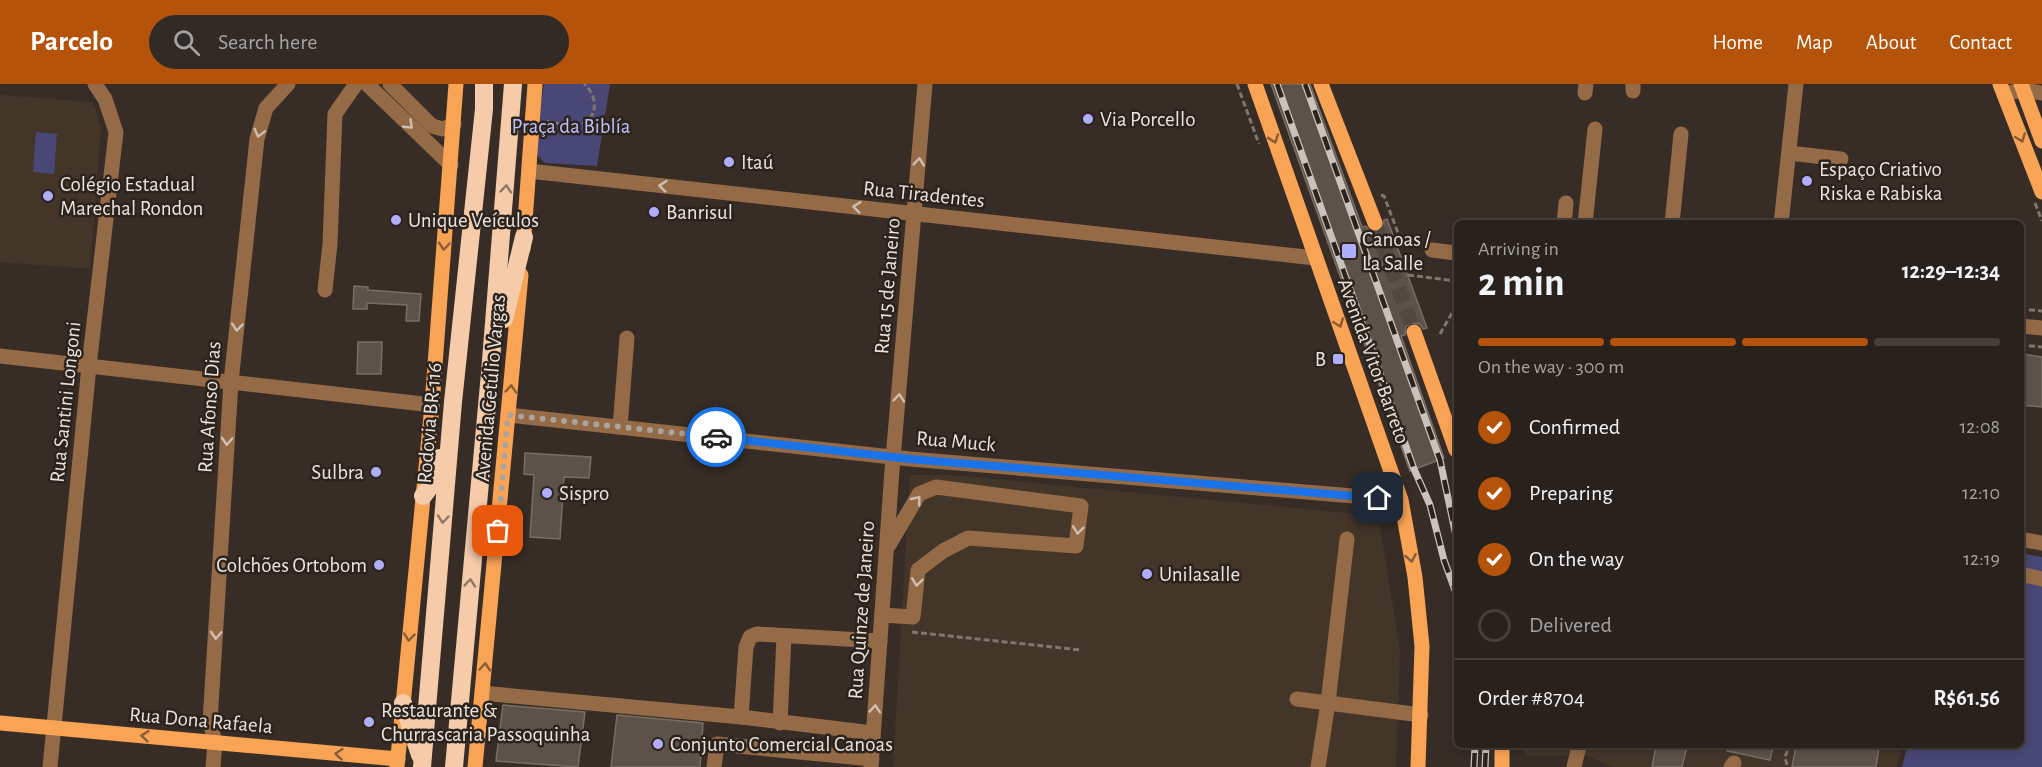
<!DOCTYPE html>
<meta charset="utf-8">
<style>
body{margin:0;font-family:"Alegreya Sans",sans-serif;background:#312a25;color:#f1f3f6;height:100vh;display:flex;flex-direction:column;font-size:22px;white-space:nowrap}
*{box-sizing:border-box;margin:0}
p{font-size:20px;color:#a5a4a3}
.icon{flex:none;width:33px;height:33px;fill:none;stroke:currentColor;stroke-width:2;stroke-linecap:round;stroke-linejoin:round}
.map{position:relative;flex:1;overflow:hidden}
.drawer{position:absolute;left:1454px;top:136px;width:570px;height:528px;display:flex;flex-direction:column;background:#29221c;border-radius:9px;box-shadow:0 3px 9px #0003,0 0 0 2px #453f3b}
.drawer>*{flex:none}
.pin{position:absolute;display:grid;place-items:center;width:51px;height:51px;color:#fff;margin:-26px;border-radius:12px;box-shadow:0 3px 9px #0006}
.courier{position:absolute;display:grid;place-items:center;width:60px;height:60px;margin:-30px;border:4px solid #1a73e8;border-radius:50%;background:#fff;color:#222;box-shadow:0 2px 8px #0007}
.summary em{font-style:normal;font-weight:700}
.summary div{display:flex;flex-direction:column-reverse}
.summary{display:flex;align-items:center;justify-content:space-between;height:102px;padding:0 24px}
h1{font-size:39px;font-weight:700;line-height:45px}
.bar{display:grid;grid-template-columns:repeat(4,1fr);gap:9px 6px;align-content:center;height:72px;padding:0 24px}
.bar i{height:8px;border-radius:4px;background:#453f3b}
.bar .current{background:#b45309}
.bar p{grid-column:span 4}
.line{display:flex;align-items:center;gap:15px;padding:0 24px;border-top:2px solid #453f3b}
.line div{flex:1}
ol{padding:0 24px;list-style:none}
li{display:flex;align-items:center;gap:18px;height:66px}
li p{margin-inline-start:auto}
li .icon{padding:6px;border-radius:50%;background:#b45309;color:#fff;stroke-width:4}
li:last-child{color:#a5a4a3}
li i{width:33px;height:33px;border:3px solid #453f3b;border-radius:50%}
header{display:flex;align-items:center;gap:36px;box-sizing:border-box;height:84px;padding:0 30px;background:#b45309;color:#fff}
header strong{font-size:28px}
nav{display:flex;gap:33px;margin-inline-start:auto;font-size:21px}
.search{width:420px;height:54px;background:#312a25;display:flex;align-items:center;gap:15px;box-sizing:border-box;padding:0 21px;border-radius:33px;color:#a5a4a3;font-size:22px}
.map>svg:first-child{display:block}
.built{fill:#443529}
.green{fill:#484775}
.building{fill:#5d524a;stroke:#796e65;stroke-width:1.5}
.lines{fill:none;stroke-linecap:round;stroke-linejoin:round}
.major-tunnel{stroke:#524842;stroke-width:15;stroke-dasharray:15 8;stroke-linecap:butt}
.path{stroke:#7e766f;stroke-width:3;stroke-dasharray:6 3;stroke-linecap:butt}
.minor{stroke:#946a47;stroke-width:15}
.major{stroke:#f9a355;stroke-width:15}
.highway{stroke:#f5cbaa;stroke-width:18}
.rail-casing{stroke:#cac3bd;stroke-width:7}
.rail{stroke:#2c231c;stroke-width:4.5;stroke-dasharray:14;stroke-linecap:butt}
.oneway{stroke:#d0bfb1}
.oneway2{stroke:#885d36}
.oneway3{stroke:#907763}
.done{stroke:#aba39e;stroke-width:6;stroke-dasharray:0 10.8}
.route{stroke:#1a73e8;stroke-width:8}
.poi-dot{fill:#afaefa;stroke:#2c231c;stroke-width:2}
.labels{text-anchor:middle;stroke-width:5;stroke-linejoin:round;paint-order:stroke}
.poi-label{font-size:21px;fill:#eae3de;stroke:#2c231c;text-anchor:start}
.park-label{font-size:21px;fill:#c0c1fa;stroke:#2c231c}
.street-label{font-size:21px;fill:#eae3de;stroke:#2c231c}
</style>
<header>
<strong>Parcelo</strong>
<div class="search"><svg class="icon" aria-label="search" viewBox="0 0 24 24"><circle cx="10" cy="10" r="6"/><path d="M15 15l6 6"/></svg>Search here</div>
<nav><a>Home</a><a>Map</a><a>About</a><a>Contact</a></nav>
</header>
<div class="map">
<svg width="2042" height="683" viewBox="0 0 2042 683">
<rect width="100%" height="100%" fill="#372d26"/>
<g class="built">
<path d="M0,11L93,18L101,45L90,185L0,178Z"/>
<path d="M910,391H950L1378,432L1400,565L1396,683H893Z"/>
<path d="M1524,662H1885L1901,668L1896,683H1613L1585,671L1525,672Z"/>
</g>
<g class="green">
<path d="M544,0H610L597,82L545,79L538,72L534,61Z"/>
<path d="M36,48L57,50L54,90L33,88Z"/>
<path d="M2021,469L2042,473V683H1902L1907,663L1904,662H2020Z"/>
</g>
<g class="building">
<path d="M1271,0H1310L1362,143L1366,142L1369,147L1378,148L1383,145L1384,136L1387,135L1427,244L1423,245L1420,240L1411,239L1406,242L1405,251L1401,252L1444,374L1410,387Z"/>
<path d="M354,202L368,203V206L421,210L419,237H406L407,221L367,219V225H353Z"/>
<path d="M358,258H382L381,290H357Z"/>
<path d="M2023,270L2042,273V323L2020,321Z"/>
<path d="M525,369L591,373L589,394L564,393L560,455L530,453L534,391L524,390Z"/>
<path d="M503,621L585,628L578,683L496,677Z"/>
<path d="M617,631L703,639L700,683H611Z"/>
<path d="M1656,662H1687L1682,683H1652Z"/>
<path d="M1727,662H1773L1770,676L1727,667Z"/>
<path d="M1796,662H1869L1879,663L1876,683H1792Z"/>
</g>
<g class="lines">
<path class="major-tunnel" d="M1375,139L1414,248"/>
<g class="path">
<path d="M1237,0L1259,60"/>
<path d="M547,37C556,39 567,42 576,41C599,38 599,12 584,0"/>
<path d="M1381,111L1384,112L1400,154L1421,156"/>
<path d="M2035,119L2042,137"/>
<path d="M1408,191L1456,197"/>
<path d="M2020,225L2042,227"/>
<path d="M1440,250L1456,222"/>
<path d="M2020,261L2042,263"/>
<path d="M912,548L1081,566"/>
<path d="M1787,681L1785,673L1789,662"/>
</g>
<g class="minor">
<path d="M367,0L451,81"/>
<path d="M390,0L432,42L443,45L454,40"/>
<path d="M1633,0V7"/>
<path d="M1585,9L1586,0"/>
<path d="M2004,10L2023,6L2042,9"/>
<path d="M1789,69L1841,75"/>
<path d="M529,87L1315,174"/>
<path d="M1564,140L1566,119"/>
<path d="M1585,140L1595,45"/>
<path d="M1672,140L1681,50"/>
<path d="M1781,140L1796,0"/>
<path d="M1432,166L1456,169"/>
<path d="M325,206L330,160L335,30L356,0"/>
<path d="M2020,242L2042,244"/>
<path d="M0,272L432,321"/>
<path d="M508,331L910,375L1401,416"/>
<path d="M620,343L627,254"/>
<path d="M2020,455L2042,459"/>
<path d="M2020,490L2042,495"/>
<path d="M882,531L913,533L918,486L943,467L968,454L1076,462L1081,422L936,403L919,410L889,461"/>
<path d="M482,609L741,633"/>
<path d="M1297,615L1421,631"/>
<path d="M780,639L784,552"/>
<path d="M873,649L741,633L746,563L750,553L757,550L880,557"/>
<path d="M50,683L89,282L116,48L105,15L95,0"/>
<path d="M213,683L215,658L210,638L231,298L257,55L266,24L288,0"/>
<path d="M714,683L717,660L872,675"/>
<path d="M871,683L892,386L925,0"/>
<path d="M1318,683L1328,619L1347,455"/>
<path d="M1574,683L1579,662"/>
<path d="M1731,683L1734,679"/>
</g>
<g class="major">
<path d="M1255,0L1401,416L1415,493L1422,562L1418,683"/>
<path d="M1321,0L1375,139"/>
<path d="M2000,0L2042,108"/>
<path d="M2021,0L2042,57"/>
<path d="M523,165L535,0"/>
<path d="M1414,248L1456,366"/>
<path d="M0,639L398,675"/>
<path d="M397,683L432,321L456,0"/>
<path d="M475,683L521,191"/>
<path d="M1502,683V662"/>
</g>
<g class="highway">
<path d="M504,235L524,153"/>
<path d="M423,412L435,396L439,374"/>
<path d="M403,619L420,671"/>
<path d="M422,683L453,318L484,25V0"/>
<path d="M454,683L490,289L513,0"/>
</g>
<defs>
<g id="rail">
<path d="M1277,0L1414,385L1430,421L1444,476L1456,509"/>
<path d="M1305,0L1440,376L1456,452"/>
<path d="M1474,683L1475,662"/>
<path d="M1485,683L1486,662"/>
</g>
</defs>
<use href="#rail" class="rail-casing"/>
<use href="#rail" class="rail"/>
</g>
<defs><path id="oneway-chevron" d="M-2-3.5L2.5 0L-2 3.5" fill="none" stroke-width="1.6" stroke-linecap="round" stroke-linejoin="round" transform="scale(1.5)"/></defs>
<g class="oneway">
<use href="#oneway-chevron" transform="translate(409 41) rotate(44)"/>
<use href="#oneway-chevron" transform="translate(259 49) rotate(104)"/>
<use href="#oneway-chevron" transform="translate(919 78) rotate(-85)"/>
<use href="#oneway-chevron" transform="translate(663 102) rotate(-174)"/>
<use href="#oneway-chevron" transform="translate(857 123) rotate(-174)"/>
<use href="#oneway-chevron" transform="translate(237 243) rotate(96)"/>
<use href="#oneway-chevron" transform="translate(899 314) rotate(-85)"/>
<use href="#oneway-chevron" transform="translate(227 357) rotate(93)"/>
<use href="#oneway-chevron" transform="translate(917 416) rotate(-51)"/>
<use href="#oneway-chevron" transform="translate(1078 446) rotate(97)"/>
<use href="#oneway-chevron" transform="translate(917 498) rotate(97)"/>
<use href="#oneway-chevron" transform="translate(216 551) rotate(93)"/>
<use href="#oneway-chevron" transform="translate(875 625) rotate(-86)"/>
</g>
<g class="oneway2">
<use href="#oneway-chevron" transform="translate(2021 54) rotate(69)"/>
<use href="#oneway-chevron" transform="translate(1274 55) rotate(71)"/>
<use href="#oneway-chevron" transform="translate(444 162) rotate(95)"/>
<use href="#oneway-chevron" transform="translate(1339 239) rotate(70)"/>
<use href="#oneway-chevron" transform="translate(511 305) rotate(-85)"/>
<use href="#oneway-chevron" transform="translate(1411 474) rotate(80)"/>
<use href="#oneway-chevron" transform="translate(409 553) rotate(96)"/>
<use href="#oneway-chevron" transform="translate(485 583) rotate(-85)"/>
<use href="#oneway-chevron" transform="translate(145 652) rotate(-175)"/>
<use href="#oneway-chevron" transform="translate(339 670) rotate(-175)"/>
</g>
<g class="oneway3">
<use href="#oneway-chevron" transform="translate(506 105) rotate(-85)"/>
<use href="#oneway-chevron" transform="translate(443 435) rotate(95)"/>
<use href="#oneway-chevron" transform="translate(470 499) rotate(-85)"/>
</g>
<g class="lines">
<path class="done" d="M498,447L508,331L716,353"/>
<path class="route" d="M716,353L910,375L1378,414"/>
</g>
<g class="poi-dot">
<circle cx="1088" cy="35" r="6"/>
<circle cx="729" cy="78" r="6"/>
<circle cx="1807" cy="97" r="6"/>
<circle cx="48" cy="112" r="6"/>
<circle cx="654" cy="128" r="6"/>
<circle cx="396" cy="136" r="6"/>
<rect x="1341" y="159" width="16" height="16" rx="3"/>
<rect x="1332" y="269" width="12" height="12" rx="3"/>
<circle cx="376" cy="388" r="6"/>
<circle cx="547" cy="409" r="6"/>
<circle cx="379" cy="481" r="6"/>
<circle cx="1147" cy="490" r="6"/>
<circle cx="369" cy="638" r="6"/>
<circle cx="658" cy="660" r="6"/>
</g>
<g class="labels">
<g class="poi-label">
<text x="1100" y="42">Via Porcello</text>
<text x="741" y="85">Itaú</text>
<text x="1819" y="92">Espaço Criativo<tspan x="1819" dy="24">Riska e Rabiska</tspan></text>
<text x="60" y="107">Colégio Estadual<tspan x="60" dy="24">Marechal Rondon</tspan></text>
<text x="666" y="135">Banrisul</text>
<text x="408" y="143">Unique Veículos</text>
<text x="1362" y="162">Canoas /<tspan x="1362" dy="24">La Salle</tspan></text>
<text x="1326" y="282" text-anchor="end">B</text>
<text x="364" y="395" text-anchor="end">Sulbra</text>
<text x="559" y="416">Sispro</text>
<text x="367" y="488" text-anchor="end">Colchões Ortobom</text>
<text x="1159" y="497">Unilasalle</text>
<text x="381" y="633">Restaurante &amp;<tspan x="381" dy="24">Churrascaria Passoquinha</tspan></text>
<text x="670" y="667">Conjunto Comercial Canoas</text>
</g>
<g class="park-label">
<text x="571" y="49">Praça da Biblía</text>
</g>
<g class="street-label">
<text transform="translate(924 110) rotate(6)" y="7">Rua Tiradentes</text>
<text transform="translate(887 202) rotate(-85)" y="7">Rua 15 de Janeiro</text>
<text transform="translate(1374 277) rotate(70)" y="7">Avenida Vitor Barreto</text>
<text transform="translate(490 304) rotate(-85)" y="7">Avenida Getúlio Vargas</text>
<text transform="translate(65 318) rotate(-84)" y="7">Rua Santini Longoni</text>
<text transform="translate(209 323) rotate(-86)" y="7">Rua Afonso Dias</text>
<text transform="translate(429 339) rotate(-85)" y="7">Rodovia BR-116</text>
<text transform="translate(956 357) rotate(5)" y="7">Rua Muck</text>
<text transform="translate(861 526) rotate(-86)" y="7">Rua Quinze de Janeiro</text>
<text transform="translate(201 636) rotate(5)" y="7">Rua Dona Rafaela</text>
</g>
</g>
</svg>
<div class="pin" style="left:498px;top:447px;background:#ea580c"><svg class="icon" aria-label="bag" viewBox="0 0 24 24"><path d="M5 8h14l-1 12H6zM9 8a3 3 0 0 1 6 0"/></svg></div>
<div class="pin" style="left:1378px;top:414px;background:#1f2937"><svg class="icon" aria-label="home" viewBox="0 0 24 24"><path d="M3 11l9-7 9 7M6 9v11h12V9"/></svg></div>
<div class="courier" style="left:716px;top:353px"><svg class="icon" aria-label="car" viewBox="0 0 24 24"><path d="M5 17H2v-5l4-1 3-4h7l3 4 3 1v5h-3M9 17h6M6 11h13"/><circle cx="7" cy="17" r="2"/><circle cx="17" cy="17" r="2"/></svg></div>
<section class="drawer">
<div class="summary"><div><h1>2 min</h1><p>Arriving in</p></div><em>12:29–12:34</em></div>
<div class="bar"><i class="current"></i><i class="current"></i><i class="current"></i><i></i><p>On the way · 300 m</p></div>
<ol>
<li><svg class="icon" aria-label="check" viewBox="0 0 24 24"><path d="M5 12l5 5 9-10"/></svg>Confirmed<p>12:08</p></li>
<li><svg class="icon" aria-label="check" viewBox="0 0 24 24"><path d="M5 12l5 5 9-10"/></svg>Preparing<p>12:10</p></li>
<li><svg class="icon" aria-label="check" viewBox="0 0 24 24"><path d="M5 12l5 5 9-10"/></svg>On the way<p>12:19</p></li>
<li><i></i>Delivered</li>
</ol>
<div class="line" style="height:78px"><div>Order #8704</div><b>R$61.56</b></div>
</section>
</div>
